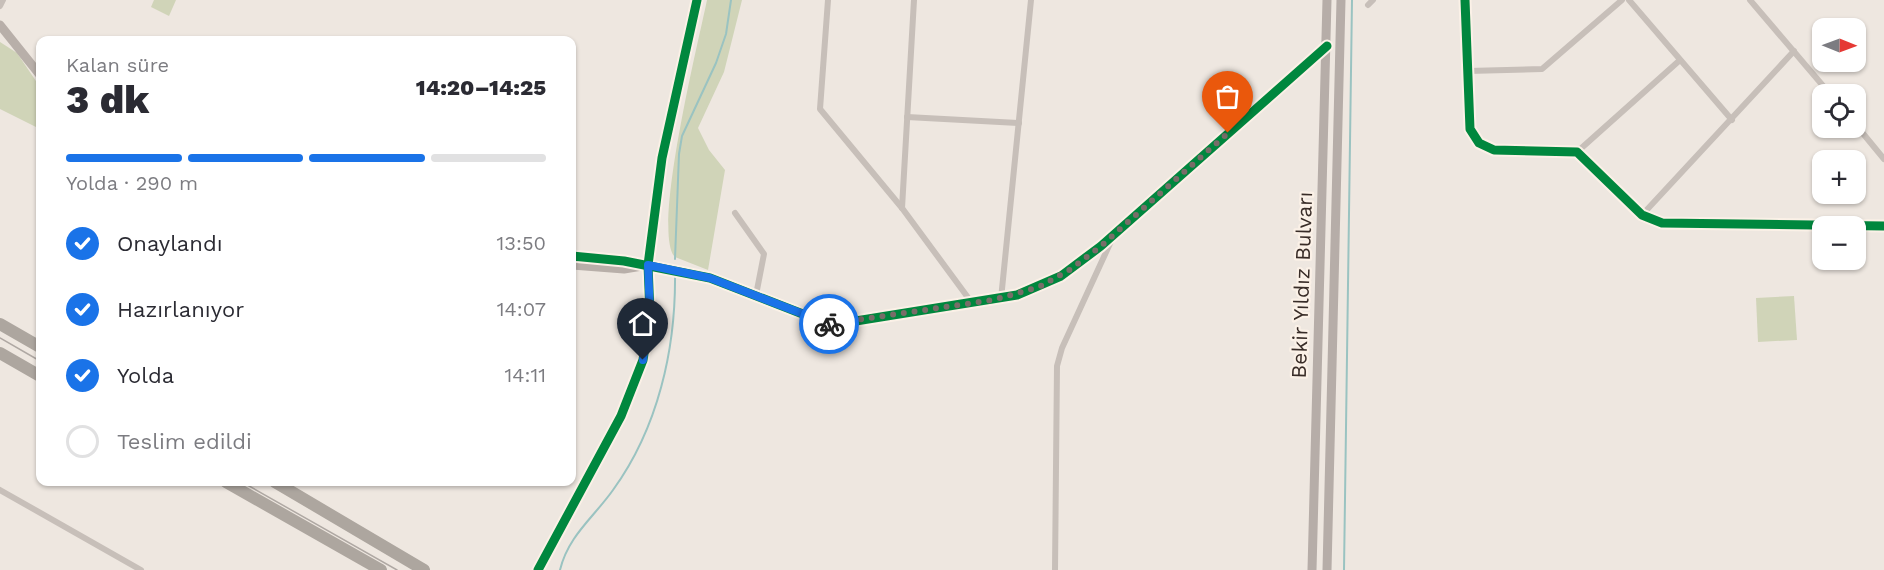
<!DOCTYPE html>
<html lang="tr">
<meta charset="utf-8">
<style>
body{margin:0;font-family:"Work Sans",sans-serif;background:#f7f7f7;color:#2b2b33;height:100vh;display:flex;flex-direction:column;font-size:22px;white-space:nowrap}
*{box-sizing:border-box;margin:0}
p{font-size:20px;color:#7c7c81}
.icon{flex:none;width:33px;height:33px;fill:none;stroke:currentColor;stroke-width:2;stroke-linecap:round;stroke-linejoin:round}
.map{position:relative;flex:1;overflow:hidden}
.sheet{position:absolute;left:36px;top:36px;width:540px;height:450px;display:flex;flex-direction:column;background:#fff;border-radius:12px;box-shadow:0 2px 4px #0004}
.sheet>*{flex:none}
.needle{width:39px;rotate:91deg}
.tools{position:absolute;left:1812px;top:18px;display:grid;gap:12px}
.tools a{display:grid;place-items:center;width:54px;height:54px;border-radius:12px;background:#fff;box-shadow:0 2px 4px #0004;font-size:30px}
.pin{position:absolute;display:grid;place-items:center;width:51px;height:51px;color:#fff;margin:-62px -26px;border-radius:50% 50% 50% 0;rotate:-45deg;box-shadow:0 0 6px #0007}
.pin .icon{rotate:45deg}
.courier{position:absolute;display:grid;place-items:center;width:60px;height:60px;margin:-30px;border:4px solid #1a73e8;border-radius:50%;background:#fff;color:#222;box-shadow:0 2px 8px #0007}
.overview em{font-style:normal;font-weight:800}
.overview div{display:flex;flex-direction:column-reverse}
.overview{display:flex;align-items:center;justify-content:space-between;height:102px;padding:0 30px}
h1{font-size:39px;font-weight:800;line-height:45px}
.bar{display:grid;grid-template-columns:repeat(4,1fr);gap:9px 6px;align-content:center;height:72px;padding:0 30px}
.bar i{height:8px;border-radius:4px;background:#e1e1e2}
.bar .active{background:#1a73e8}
.bar p{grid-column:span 4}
ol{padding:0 30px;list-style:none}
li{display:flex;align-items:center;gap:18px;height:66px}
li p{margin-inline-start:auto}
li .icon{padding:6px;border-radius:50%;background:#1a73e8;color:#fff;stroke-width:4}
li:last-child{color:#7c7c81}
li i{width:33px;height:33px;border:3px solid #e1e1e2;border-radius:50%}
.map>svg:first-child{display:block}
.green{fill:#d0d4b8}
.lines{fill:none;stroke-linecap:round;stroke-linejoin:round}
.stream{stroke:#9ac3c1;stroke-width:2}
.street{stroke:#c7bfb9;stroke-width:6}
.secondary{stroke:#b8afa9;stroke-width:9}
.primary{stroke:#b6ada8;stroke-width:9}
.highway{stroke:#ada69f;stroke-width:12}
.tram{stroke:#afa8a3;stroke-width:1.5}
.cycleway-casing{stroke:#fbf1e7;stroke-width:13}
.cycleway{stroke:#00873e;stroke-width:9}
.done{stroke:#786d68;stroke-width:6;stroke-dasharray:0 10.8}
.route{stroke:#1a73e8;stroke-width:8}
.labels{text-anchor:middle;stroke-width:4.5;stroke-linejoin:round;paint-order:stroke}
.street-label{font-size:21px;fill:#382c27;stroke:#fbf1e7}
</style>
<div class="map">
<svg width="1884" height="570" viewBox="0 0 1884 570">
<rect width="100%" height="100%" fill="#eee7e0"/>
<g class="green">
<path d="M154,0H176L169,16L151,7Z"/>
<path d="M707,0H742L724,72L698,128L709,150L725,170L708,270L675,257C651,233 699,40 707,0Z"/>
<path d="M0,42L17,53L40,87V129L0,109Z"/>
<path d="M1794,296L1797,340L1758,342L1756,298Z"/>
</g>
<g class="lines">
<g class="stream">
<path d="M675,259L679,154L682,136L716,63L726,34L731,0"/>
<path d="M560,570C568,536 594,517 613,490C658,428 676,349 675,273"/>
<path d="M1344,570L1352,0"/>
</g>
<g class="street">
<path d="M828,0L820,109L902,208L972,303"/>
<path d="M1465,0L1470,129L1479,143L1494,150L1577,152L1642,215L1662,223L1884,226"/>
<path d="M1629,0L1732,120"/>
<path d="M1750,0L1830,94"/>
<path d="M1368,5L1373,0"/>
<path d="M0,6L3,0"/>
<path d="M1468,71L1542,69L1622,0"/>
<path d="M907,117L1019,123"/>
<path d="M1856,125L1884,159"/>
<path d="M1577,152L1680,60"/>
<path d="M902,208L914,0"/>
<path d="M735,213L764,254L756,295"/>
<path d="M1642,215L1794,51"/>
<path d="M648,265L710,278L831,325L1017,295L1061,276L1101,246L1326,47"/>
<path d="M1001,299L1031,0"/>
<path d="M0,490L141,570"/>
<path d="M538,570L621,416L643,360L650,313L648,265L662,158L697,0"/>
<path d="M1055,570L1057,366L1062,348L1113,237"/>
</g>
<g class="secondary">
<path d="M0,25L40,75"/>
<path d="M572,256L640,263"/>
<path d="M572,265L624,269L648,265"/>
</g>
<g class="primary">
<path d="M1312,570L1327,0"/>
<path d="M1327,570L1341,0"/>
</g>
<g class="highway">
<path d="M0,324L40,347"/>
<path d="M0,353L40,376"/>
<path d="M226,482L381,570"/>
<path d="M275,482L424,570"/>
</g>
<g class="tram">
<path d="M0,338L40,361"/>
<path d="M242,482L397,570"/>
</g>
<defs>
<g id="cycleway">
<path d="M1465,0L1470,129L1479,143L1494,150L1577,152L1642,215L1662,223L1884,226"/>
<path d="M572,256L624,261L710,278L831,325L1017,295L1061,276L1101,246L1327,46"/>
<path d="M538,570L621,416L643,360L650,313L648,265L662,158L697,0"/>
</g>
</defs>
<use href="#cycleway" class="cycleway-casing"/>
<use href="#cycleway" class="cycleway"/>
</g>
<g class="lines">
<path class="done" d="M829,324L993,300L1039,287L1071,269L1101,246L1228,133"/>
<path class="route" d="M643,360L650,313L648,265L710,278L829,324"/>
</g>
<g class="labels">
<g class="street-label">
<text transform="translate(1302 285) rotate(-88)" y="7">Bekir Yıldız Bulvarı</text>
</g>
</g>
</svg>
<div class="tools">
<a><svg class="needle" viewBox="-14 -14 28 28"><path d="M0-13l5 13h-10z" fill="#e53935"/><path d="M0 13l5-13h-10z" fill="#7c7c81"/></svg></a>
<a><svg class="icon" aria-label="locate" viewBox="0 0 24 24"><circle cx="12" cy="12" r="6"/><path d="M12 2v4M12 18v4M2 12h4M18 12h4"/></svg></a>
<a>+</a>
<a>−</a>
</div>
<div class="pin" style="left:1228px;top:133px;background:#ea580c"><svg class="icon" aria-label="bag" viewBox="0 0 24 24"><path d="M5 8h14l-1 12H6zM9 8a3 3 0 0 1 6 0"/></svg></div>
<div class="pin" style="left:643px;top:360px;background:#1f2937"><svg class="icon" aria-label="home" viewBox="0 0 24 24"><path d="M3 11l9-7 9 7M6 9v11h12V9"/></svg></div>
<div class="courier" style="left:829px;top:324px"><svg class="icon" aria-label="bike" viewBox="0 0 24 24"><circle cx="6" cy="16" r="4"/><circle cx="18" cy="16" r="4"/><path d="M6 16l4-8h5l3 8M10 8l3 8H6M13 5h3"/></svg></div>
<section class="sheet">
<div class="overview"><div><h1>3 dk</h1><p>Kalan süre</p></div><em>14:20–14:25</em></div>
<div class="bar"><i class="active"></i><i class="active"></i><i class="active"></i><i></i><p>Yolda · 290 m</p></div>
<ol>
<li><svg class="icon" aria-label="check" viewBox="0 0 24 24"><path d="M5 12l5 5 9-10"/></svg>Onaylandı<p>13:50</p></li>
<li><svg class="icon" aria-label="check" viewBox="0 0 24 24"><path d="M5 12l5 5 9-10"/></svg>Hazırlanıyor<p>14:07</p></li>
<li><svg class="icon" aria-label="check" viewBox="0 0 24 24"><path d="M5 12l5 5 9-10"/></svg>Yolda<p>14:11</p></li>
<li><i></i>Teslim edildi</li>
</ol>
</section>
</div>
